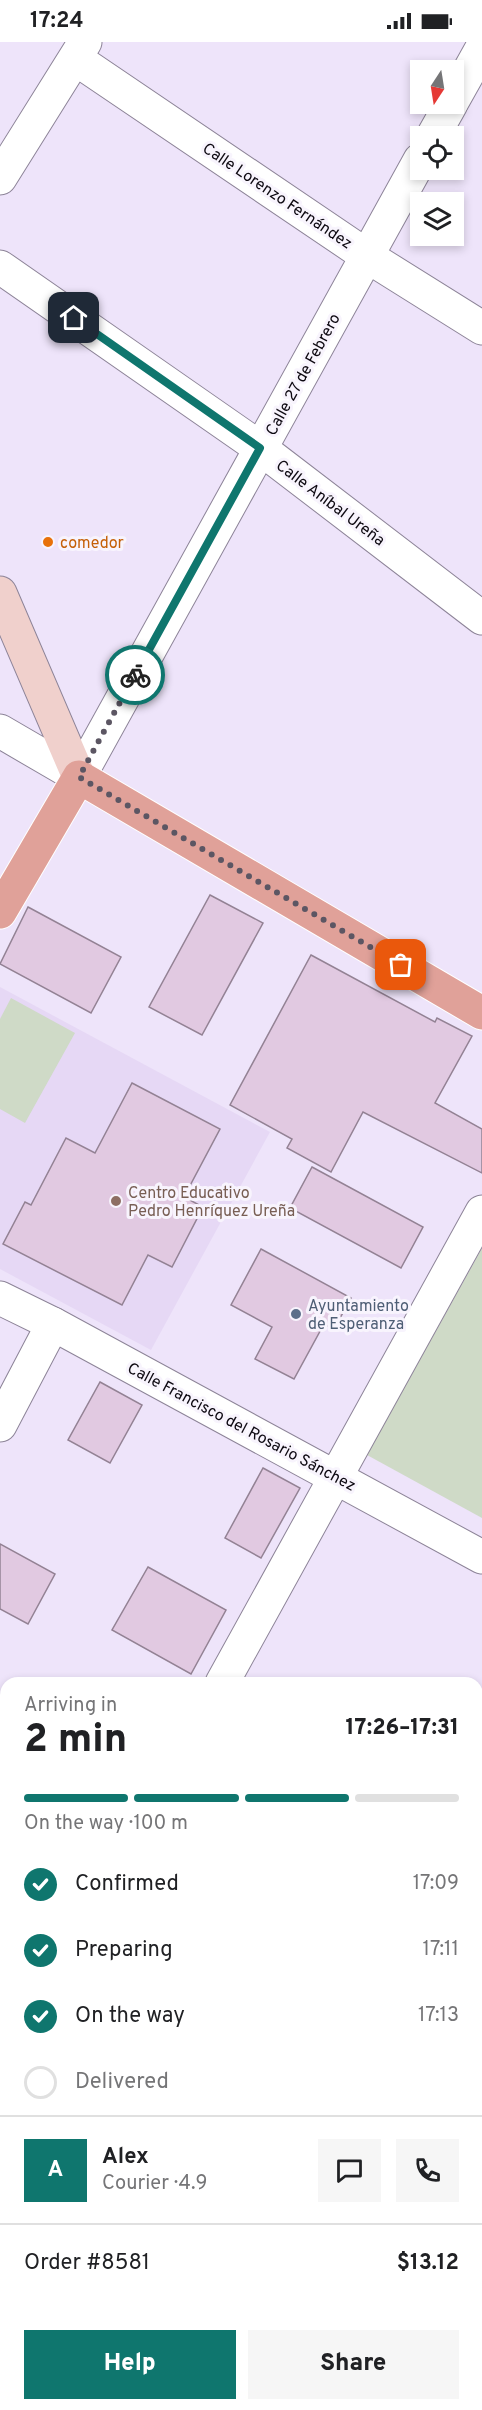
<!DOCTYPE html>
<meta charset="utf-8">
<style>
body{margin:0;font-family:Overpass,sans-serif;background:#f6f6f6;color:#202124;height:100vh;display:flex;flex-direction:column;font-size:22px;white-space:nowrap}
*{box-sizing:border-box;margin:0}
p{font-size:20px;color:#757577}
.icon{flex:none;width:33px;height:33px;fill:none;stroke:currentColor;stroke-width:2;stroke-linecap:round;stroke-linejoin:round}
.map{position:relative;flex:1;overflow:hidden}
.side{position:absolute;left:0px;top:1635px;width:483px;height:734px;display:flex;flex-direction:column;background:#fff;border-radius:18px 18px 0 0;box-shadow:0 3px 9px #0003}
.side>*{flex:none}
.needle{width:39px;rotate:192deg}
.buttons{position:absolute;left:410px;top:18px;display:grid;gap:12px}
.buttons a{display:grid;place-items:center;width:54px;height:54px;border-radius:0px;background:#fff;box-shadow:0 3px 9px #0003;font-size:30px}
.pin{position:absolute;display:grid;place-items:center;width:51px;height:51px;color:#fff;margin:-26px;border-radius:12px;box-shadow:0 3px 9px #0006}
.courier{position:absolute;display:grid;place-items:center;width:60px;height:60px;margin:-30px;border:4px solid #0f766e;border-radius:50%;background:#fff;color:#222;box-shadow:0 2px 8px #0007}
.headline em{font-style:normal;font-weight:800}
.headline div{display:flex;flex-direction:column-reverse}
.headline{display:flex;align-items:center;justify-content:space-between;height:102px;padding:0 24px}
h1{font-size:39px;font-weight:800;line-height:45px}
.bar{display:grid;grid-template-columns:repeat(4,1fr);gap:9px 6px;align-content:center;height:72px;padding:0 24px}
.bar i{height:8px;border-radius:4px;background:#e0e0e0}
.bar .on{background:#0f766e}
.bar p{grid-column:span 4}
.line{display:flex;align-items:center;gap:15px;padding:0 24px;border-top:2px solid #e0e0e0}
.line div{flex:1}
.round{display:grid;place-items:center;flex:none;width:63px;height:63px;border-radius:0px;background:#f6f6f6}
ol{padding:0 24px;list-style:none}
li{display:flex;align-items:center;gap:18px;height:66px}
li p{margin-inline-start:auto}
li .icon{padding:6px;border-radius:50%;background:#0f766e;color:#fff;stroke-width:4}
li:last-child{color:#757577}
li i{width:33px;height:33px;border:3px solid #e0e0e0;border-radius:50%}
.action{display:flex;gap:12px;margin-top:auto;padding:12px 24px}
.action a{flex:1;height:69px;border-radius:0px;background:#0f766e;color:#fff;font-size:24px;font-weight:800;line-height:69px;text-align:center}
.action a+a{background:#f6f6f6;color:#202124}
.status{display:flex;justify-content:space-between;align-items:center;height:42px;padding:0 30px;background:#fff;direction:ltr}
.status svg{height:16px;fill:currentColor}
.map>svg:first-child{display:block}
.built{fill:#e6d8f5}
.green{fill:#cfdac7}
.building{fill:#e1c9e1;stroke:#938294;stroke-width:1.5}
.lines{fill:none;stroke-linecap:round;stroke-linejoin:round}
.street-casing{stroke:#8d8498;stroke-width:35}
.secondary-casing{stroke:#8d8498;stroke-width:35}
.primary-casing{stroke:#fff;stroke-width:35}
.street{stroke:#fff;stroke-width:33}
.secondary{stroke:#f0d0cc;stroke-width:33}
.primary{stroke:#e0a199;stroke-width:33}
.done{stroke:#5c5663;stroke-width:6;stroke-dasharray:0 10.8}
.route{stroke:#0f766e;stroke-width:8}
.food-dot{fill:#e8710a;stroke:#f8f4fd;stroke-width:2}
.education-dot{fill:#8d6e63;stroke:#f8f4fd;stroke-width:2}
.service-dot{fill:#5c6f8a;stroke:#f8f4fd;stroke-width:2}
.labels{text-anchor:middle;stroke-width:6;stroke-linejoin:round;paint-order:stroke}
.street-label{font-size:16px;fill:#0d0911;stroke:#f8f4fd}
.food-label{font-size:16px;fill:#c56008;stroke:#f8f4fd;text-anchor:start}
.education-label{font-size:16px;fill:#785e54;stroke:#f8f4fd;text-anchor:start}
.service-label{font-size:16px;fill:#4e5e75;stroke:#f8f4fd;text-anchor:start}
</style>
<div class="status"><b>17:24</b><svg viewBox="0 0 49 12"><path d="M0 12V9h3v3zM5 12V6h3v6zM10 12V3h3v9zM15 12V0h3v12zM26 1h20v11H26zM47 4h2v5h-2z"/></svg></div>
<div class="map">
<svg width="482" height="2368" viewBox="0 0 482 2368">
<rect width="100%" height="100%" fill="#eee4fa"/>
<path class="built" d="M0,945L270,1090L151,1308L0,1227Z"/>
<g class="green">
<path d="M11,956L75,991L25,1081L0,1067V977Z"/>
<path d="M482,1206V1476L367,1413Z"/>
</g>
<g class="building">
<path d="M210,853L263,881L202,993L149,965Z"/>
<path d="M28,865L121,915L91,971L0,922Z"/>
<path d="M311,913L435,980L437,976L472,994L435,1061L482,1087V1131L363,1070L331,1130L287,1106L292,1097L230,1063Z"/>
<path d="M132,1041L220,1087L184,1155L203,1165L172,1225L148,1213L122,1263L3,1202L25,1160L31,1163L66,1096L95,1111Z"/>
<path d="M312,1125L423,1185L401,1226L290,1166Z"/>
<path d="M261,1207L351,1256L334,1287L324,1282L294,1337L255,1317L272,1285L231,1263Z"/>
<path d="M100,1340L142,1363L110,1421L68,1398Z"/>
<path d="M263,1426L300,1446L261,1516L225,1496Z"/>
<path d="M0,1502L55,1532L28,1582L0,1567Z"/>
<path d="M148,1525L226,1568L191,1632L112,1588Z"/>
</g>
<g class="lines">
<defs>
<g id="street">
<path d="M76,17L367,214L482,286"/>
<path d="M453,58L482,6"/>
<path d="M433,94L451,62"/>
<path d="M0,136L85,0"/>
<path d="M0,225L260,406L482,576"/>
<path d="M0,689L79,735L420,118"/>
<path d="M0,1256L53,1282L482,1515"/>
<path d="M0,1383L53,1282"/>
<path d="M222,1641L482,1170"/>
<path d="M477,1861L482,1851"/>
<path d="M0,1928L6,1931"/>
<path d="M0,2037L6,2026"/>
<path d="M477,2161L482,2164"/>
<path d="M0,2361L15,2368"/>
<path d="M218,2368L221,2362"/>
</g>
<path id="secondary" d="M0,551L79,735"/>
<path id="primary" d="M0,870L79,735L482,971"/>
</defs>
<use href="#street" class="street-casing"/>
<use href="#secondary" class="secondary-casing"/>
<use href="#primary" class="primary-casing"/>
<use href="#street" class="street"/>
<use href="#secondary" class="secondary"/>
<use href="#primary" class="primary"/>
</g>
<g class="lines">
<path class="done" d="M135,633L79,735L401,923"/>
<path class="route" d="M74,276L260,406L135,633"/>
</g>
<circle class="food-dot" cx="48" cy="500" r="6"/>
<circle class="education-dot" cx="116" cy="1159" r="6"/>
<circle class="service-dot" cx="296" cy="1272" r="6"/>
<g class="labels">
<g class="street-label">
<text transform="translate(278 153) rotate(34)" y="6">Calle Lorenzo Fernández</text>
<text transform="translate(302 332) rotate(-61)" y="6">Calle 27 de Febrero</text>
<text transform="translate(331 460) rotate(37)" y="6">Calle Aníbal Ureña</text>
<text transform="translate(242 1384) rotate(28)" y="6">Calle Francisco del Rosario Sánchez</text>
</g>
<g class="food-label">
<text x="60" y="506">comedor</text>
</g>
<g class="education-label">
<text x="128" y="1156">Centro Educativo<tspan x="128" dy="18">Pedro Henríquez Ureña</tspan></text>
</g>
<g class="service-label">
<text x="308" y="1269">Ayuntamiento<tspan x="308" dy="18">de Esperanza</tspan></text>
</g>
</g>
</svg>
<div class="buttons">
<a><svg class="needle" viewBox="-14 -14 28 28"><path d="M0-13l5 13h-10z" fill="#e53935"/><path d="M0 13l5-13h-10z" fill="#757577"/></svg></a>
<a><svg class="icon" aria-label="locate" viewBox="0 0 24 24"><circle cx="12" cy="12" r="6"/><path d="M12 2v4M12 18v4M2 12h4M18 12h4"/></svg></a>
<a><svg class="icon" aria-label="layers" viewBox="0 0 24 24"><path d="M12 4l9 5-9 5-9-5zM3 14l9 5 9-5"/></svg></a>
</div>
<div class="pin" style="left:401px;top:923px;background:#ea580c"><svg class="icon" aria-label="bag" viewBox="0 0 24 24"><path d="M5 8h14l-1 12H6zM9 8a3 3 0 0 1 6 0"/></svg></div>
<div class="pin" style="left:74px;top:276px;background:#1f2937"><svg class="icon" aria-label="home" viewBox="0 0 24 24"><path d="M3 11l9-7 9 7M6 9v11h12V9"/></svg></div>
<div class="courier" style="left:135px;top:633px"><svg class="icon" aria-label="bike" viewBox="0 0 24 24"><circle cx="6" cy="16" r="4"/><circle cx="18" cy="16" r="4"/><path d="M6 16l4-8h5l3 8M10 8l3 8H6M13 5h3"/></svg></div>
<section class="side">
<div class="headline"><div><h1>2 min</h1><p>Arriving in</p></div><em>17:26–17:31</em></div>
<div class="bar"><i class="on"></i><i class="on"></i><i class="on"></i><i></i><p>On the way · 100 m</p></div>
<ol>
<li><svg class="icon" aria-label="check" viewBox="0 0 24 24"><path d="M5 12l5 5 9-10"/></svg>Confirmed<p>17:09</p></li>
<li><svg class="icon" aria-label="check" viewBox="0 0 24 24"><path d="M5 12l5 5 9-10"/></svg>Preparing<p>17:11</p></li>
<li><svg class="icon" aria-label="check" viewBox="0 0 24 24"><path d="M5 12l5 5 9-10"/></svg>On the way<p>17:13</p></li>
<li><i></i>Delivered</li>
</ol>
<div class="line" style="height:108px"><b class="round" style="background:#0f766e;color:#fff">A</b><div><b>Alex</b><p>Courier · 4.9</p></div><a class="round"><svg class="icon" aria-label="chat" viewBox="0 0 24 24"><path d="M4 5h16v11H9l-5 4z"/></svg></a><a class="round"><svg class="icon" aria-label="phone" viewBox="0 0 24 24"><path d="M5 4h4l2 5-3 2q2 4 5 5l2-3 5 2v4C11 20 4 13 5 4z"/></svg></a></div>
<div class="line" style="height:78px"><div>Order #8581</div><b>$13.12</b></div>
<div class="action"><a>Help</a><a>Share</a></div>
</section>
</div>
